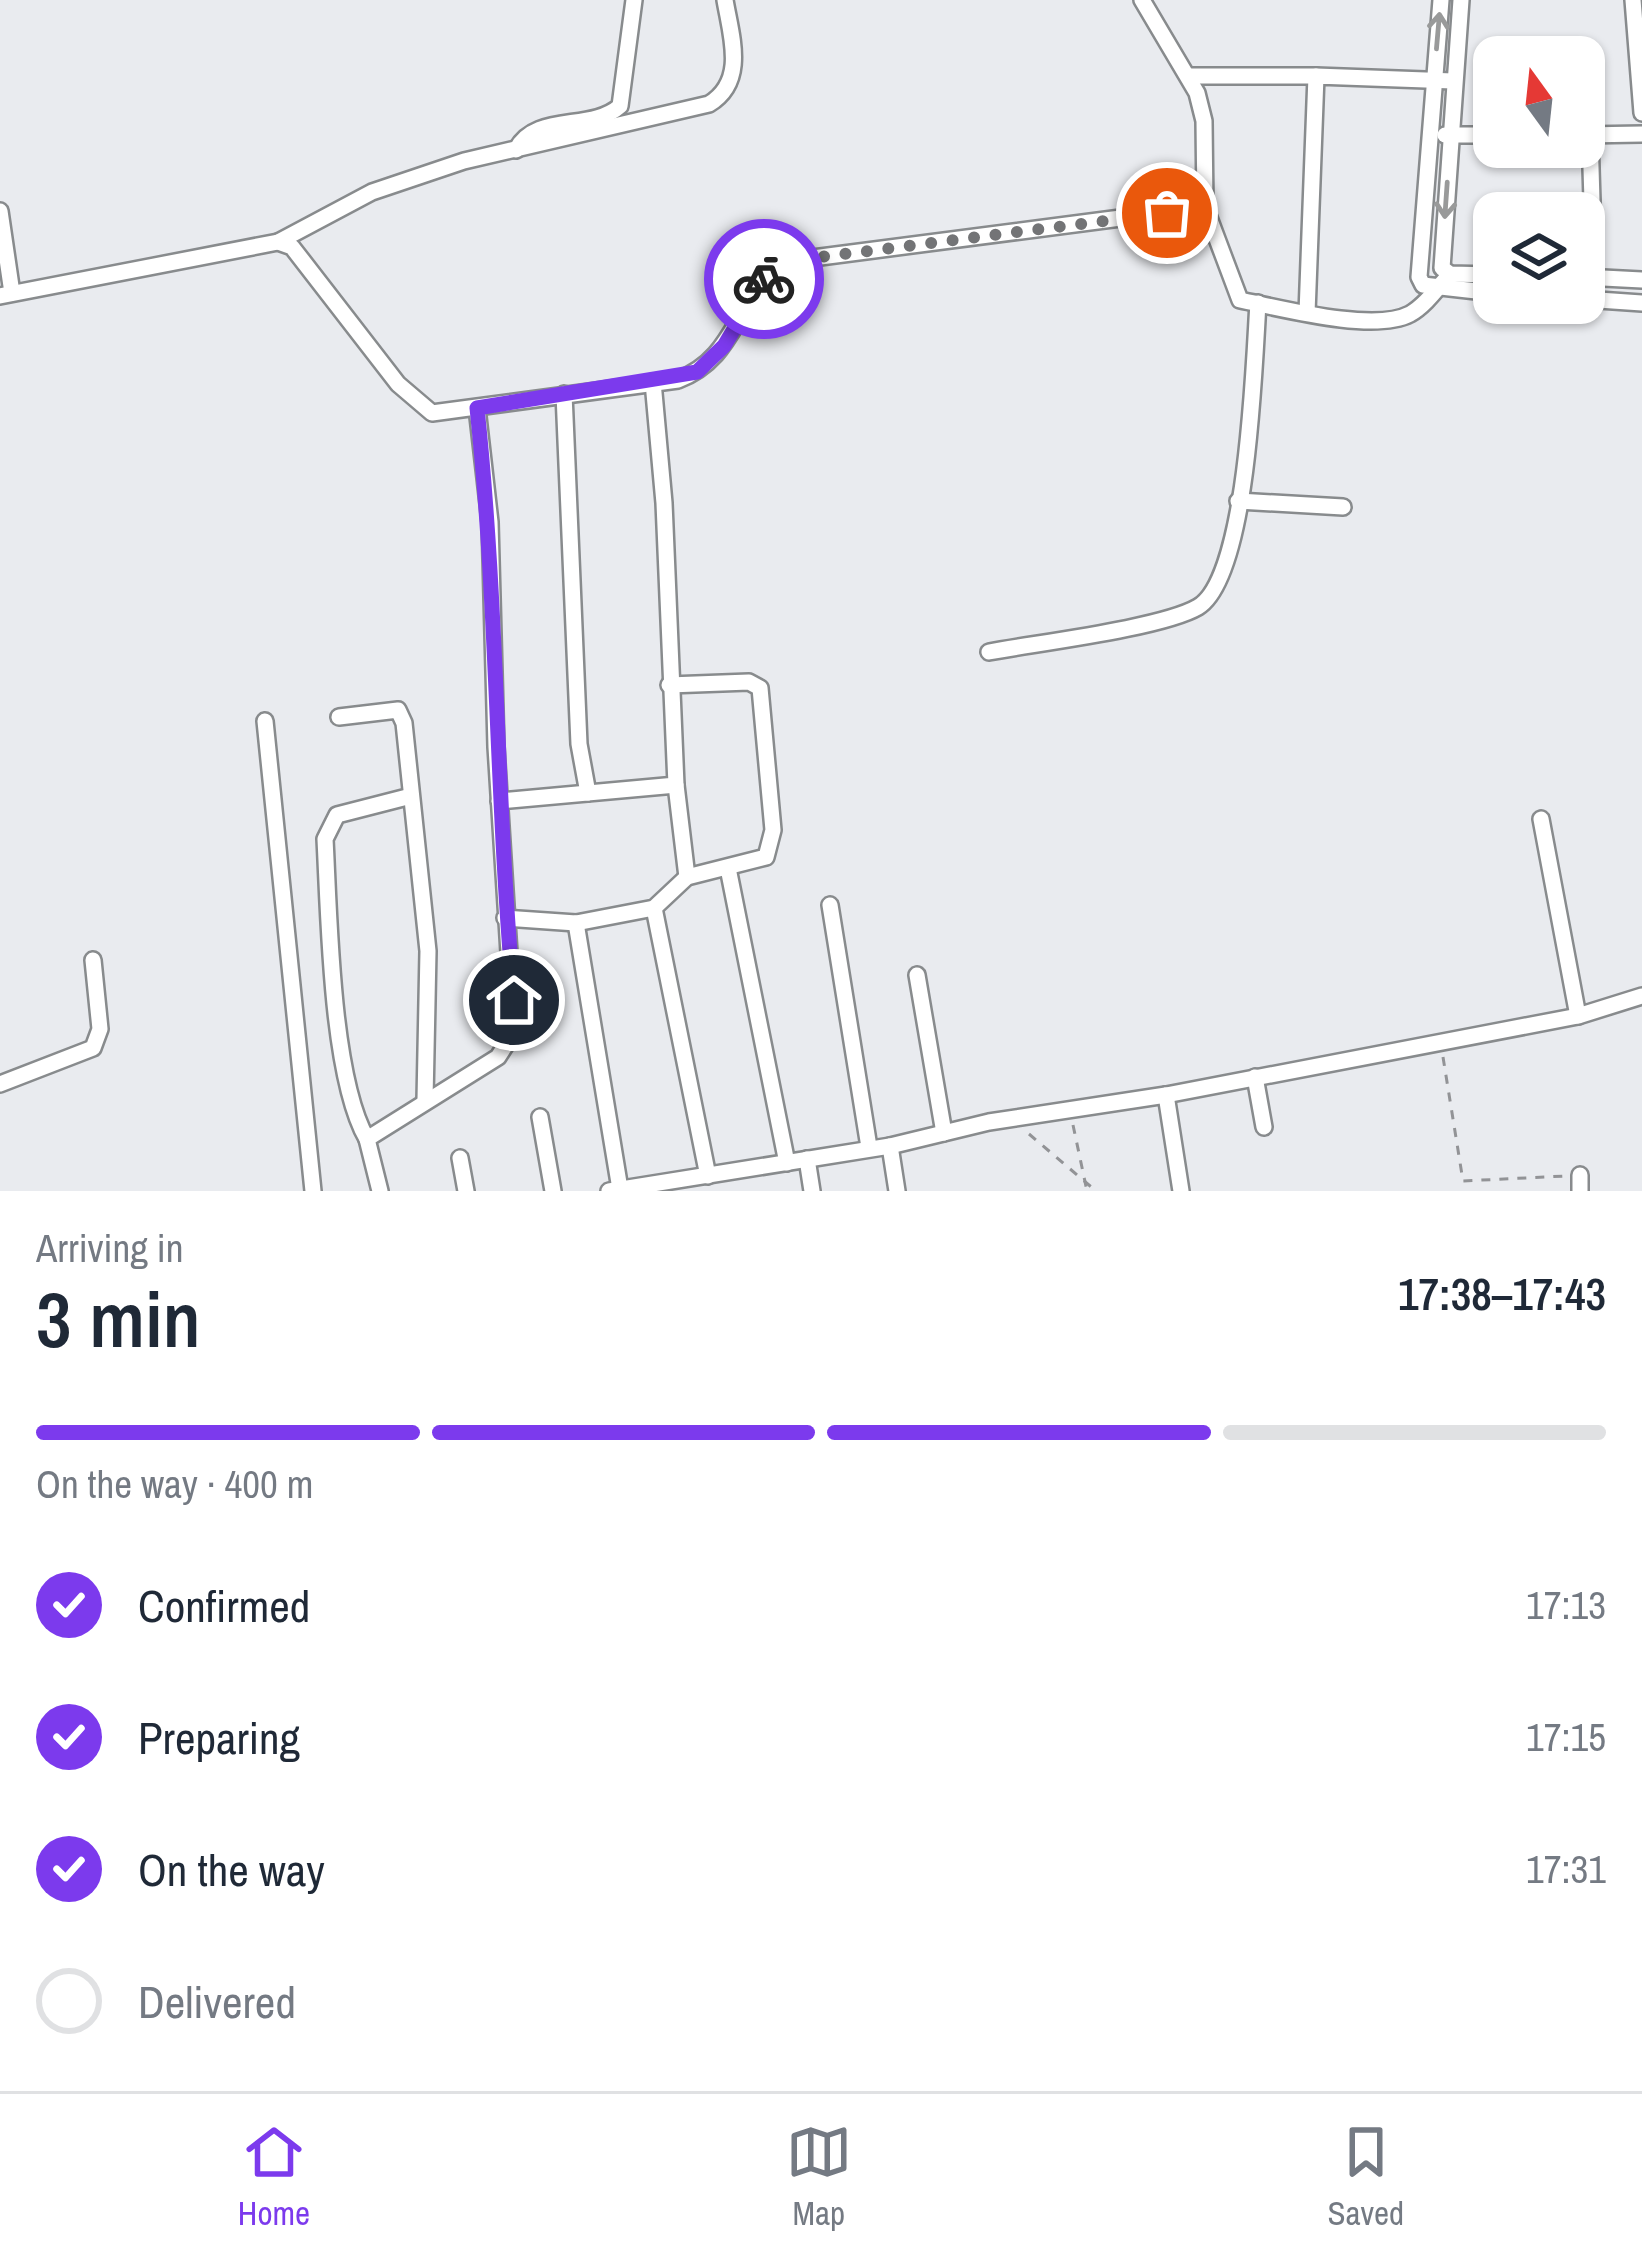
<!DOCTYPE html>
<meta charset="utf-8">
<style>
body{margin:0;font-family:"Archivo Narrow",sans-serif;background:#f6f6f7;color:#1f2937;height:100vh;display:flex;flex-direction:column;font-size:45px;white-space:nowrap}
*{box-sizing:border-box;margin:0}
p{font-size:39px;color:#747a83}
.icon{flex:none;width:66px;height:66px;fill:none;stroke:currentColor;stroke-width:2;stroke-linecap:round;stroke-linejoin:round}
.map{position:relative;height:1191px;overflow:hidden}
.panel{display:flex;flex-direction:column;background:#fff;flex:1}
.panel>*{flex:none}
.needle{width:78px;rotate:345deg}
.controls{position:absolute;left:1473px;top:36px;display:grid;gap:24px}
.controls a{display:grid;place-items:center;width:132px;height:132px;border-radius:24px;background:#fff;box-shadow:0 3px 9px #0004;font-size:60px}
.pin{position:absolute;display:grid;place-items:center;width:102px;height:102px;color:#fff;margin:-51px;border:6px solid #fff;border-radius:50%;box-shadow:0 3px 12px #0007}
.courier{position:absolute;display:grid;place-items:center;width:120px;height:120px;margin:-60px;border:9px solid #7c3aed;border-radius:50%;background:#fff;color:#222;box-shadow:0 3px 15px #0007}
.overview em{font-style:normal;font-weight:600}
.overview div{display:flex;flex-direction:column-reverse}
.overview{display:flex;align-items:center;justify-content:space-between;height:204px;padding:0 36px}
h1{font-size:78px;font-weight:600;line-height:90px}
.bar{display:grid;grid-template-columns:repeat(4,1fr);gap:18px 12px;align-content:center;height:144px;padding:0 36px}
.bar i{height:15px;border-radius:9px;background:#e0e1e3}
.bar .on{background:#7c3aed}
.bar p{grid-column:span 4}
ol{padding:0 36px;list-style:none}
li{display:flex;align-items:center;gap:36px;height:132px}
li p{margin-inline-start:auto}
li .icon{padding:12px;border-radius:50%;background:#7c3aed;color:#fff;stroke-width:4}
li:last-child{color:#747a83}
li i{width:66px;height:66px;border:6px solid #e0e1e3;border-radius:50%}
.dock{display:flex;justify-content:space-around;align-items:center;height:168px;border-top:3px solid #e0e1e3;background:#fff;font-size:33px;color:#747a83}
.dock a{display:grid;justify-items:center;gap:6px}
.dock .on{color:#7c3aed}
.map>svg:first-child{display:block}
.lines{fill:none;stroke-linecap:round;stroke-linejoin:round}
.minor-casing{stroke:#888b8d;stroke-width:20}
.path{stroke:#929396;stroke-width:3;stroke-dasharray:9 9;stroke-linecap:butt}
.minor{stroke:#fff;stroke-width:15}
.oneway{stroke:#999a9a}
.done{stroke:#737476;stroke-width:12;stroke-dasharray:0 21.6}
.route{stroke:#7c3aed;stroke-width:15}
</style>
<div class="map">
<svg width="1642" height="1191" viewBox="0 0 1642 1191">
<rect width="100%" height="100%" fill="#e9ebef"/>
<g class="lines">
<defs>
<g id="minor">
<path d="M1142,0L1197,93L1204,121L1205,207"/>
<path d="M1441,0L1419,277L1423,285L1494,293"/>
<path d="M1461,0L1442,268L1450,274L1494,275"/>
<path d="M1633,0L1642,113"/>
<path d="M1189,76H1316"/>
<path d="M1445,135H1494"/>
<path d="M1584,135L1642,134"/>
<path d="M1590,135L1595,300"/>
<path d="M516,150C535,112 591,132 620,106L634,0"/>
<path d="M0,211L12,293"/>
<path d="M278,242L372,192L464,161L709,104C747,81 731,36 725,0"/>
<path d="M1584,277L1642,280"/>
<path d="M0,296L278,242L292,247L398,384L432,413L678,380C747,353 730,284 805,259L1205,207L1240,300C1280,308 1374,333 1410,314C1426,305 1438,287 1450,274"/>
<path d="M1584,299L1642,303"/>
<path d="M1307,313L1316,76L1453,81"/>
<path d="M564,394L579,744L588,793"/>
<path d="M1238,501L1343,507"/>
<path d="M989,652C1037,643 1162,628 1198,607C1248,577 1254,364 1258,303"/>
<path d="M339,717L398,710L404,723L428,951L425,1100"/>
<path d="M265,721L313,1191"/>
<path d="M676,785L687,877"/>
<path d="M499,801L676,785L664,503L653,382"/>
<path d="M1541,819L1578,1016"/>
<path d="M728,868L787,1163"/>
<path d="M830,905L869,1147"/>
<path d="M654,908L708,1176"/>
<path d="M505,918L576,923L654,908L687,877L766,857L773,830L760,688L749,682L669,685"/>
<path d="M576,923L620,1189"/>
<path d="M917,975L944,1133"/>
<path d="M1255,1077L1264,1127"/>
<path d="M0,1084L93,1048L100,1029L93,960"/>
<path d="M1166,1095L1181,1191"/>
<path d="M540,1117L553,1191"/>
<path d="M367,1139C331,1077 329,914 325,839L337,815L411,796"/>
<path d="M890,1146L897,1191"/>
<path d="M460,1158L466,1191"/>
<path d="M807,1159L812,1191"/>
<path d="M1580,1175V1191"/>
<path d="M380,1191L367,1139L498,1057L514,1032L496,747L490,522L477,408"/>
<path d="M609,1191L890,1146L989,1122L1166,1095L1578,1016L1642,996"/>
</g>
</defs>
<use href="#minor" class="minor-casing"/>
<g class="path">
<path d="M1443,1057L1463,1181L1566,1176"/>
<path d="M1073,1125L1087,1191"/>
<path d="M1029,1134L1096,1191"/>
</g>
<use href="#minor" class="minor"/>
</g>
<defs><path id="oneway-shaft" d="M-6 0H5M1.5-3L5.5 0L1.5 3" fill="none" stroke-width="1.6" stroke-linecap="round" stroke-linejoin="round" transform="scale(3)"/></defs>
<g class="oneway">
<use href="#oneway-shaft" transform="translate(1438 31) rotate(-85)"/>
<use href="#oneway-shaft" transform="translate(1446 200) rotate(94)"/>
</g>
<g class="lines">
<path class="done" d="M764,279L805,259L1167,213"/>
<path class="route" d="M514,1000C496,803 498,605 477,408L697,372L724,346L764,279"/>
</g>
</svg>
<div class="controls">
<a><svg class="needle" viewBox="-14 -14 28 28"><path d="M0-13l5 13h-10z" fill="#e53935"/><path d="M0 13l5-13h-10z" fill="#747a83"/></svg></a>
<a><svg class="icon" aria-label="layers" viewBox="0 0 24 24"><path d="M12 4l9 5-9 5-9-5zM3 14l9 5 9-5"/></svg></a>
</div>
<div class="pin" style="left:1167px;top:213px;background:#ea580c"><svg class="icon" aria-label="bag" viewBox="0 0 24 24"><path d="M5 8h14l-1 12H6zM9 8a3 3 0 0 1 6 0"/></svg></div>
<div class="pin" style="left:514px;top:1000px;background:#1f2937"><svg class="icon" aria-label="home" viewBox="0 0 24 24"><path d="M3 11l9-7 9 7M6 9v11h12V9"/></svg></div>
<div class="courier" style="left:764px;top:279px"><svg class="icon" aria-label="bike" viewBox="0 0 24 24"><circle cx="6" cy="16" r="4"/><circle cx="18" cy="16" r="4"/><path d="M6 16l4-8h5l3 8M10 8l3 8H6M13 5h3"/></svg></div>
</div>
<section class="panel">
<div class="overview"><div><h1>3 min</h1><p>Arriving in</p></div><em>17:38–17:43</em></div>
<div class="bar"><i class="on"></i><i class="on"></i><i class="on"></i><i></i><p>On the way · 400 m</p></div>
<ol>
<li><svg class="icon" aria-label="check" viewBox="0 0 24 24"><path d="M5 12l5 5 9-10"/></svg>Confirmed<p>17:13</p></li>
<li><svg class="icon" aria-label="check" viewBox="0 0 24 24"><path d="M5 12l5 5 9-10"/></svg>Preparing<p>17:15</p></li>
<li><svg class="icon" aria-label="check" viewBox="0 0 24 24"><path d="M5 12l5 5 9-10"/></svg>On the way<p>17:31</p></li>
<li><i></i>Delivered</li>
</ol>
</section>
<nav class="dock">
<a class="on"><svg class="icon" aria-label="home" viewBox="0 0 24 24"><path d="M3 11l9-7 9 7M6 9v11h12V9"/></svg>Home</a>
<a><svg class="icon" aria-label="map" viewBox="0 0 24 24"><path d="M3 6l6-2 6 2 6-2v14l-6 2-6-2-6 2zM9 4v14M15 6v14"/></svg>Map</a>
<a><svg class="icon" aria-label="saved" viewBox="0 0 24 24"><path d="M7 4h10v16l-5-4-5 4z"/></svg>Saved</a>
</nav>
